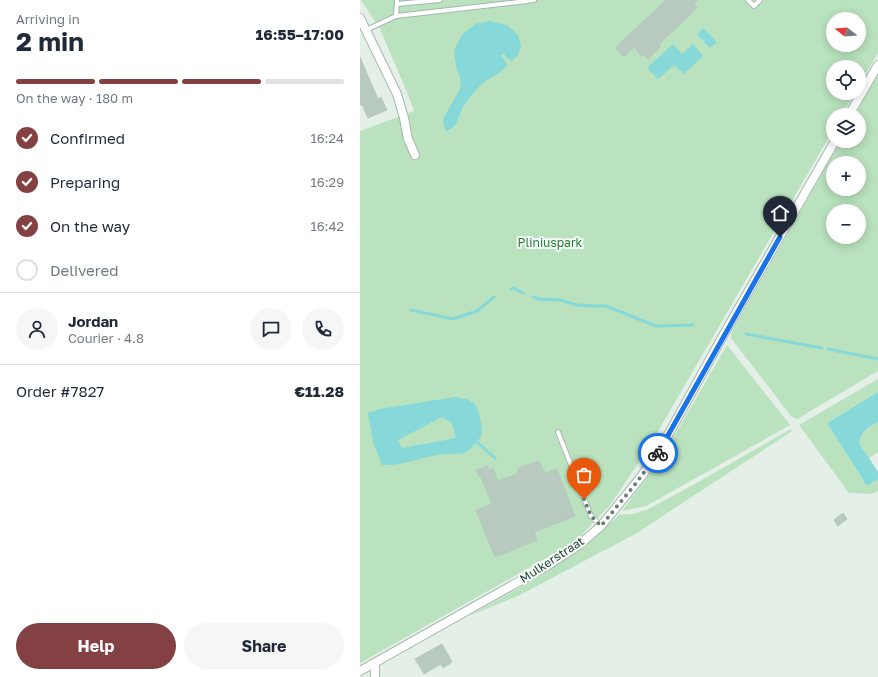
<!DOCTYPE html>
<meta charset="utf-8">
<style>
body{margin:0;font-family:"Golos Text",sans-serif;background:#f6f6f7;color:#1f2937;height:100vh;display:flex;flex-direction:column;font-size:15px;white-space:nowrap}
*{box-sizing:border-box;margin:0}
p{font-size:13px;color:#747a83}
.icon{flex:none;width:22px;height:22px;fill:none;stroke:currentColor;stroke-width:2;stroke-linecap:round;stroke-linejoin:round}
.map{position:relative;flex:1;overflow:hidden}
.sheet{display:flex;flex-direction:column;background:#fff;width:360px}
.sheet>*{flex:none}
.needle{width:26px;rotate:287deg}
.buttons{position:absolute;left:466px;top:12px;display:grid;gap:8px}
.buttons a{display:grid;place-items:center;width:40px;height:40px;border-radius:50%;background:#fff;box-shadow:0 2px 10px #0003;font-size:20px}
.pin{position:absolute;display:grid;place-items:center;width:34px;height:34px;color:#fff;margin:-41px -17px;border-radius:50% 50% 50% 0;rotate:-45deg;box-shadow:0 0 4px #0007}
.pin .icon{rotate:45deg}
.courier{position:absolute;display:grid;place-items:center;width:40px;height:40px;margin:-20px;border:3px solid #1a73e8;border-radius:50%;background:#fff;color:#222;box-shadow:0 1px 5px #0007}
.head em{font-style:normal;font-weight:700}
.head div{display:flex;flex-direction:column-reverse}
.head{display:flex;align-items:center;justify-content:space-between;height:68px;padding:0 16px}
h1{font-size:26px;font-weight:700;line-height:30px}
.bar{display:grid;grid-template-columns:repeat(4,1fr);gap:6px 4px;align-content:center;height:48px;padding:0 16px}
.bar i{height:5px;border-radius:3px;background:#e0e1e3}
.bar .on{background:#844143}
.bar p{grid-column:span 4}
.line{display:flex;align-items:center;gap:10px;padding:0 16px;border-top:1px solid #e0e1e3}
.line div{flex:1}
.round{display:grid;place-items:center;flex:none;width:42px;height:42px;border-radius:21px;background:#f6f6f7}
ol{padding:0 16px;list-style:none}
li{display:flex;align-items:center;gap:12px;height:44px}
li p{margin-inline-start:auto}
li .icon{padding:4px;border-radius:50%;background:#844143;color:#fff;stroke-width:4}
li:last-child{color:#747a83}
li i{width:22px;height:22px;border:2px solid #e0e1e3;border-radius:50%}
.action{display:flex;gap:8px;margin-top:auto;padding:8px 16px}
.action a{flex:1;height:46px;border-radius:24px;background:#844143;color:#fff;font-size:16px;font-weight:700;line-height:46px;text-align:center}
.action a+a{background:#f6f6f7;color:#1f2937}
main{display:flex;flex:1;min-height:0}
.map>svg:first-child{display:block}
.green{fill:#bae2be;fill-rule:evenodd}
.water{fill:#86d9d8;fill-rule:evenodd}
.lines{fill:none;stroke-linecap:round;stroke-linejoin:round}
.stream{stroke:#86d9d8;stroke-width:3}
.building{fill:#b8cac0;stroke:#b5c9bd}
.service-casing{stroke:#a6b8ae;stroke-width:6}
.minor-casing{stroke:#a6b8ae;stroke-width:10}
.service{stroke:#fff;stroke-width:4}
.minor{stroke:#fff;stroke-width:8}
.done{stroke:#657f73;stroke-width:4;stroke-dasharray:0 7.2}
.route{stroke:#1a73e8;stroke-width:5}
.labels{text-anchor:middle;stroke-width:4;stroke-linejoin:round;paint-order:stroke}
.park-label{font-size:12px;fill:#267e39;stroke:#f5faf7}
.street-label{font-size:12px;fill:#214334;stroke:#f5faf7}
</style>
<main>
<section class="sheet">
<div class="head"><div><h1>2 min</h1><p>Arriving in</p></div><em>16:55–17:00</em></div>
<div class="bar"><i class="on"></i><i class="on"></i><i class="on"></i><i></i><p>On the way · 180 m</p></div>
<ol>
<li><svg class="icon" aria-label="check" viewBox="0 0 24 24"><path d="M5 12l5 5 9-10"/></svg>Confirmed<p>16:24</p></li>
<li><svg class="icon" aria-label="check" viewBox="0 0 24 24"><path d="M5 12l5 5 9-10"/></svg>Preparing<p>16:29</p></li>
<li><svg class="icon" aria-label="check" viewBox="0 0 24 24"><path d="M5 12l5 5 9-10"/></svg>On the way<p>16:42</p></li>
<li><i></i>Delivered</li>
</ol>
<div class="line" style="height:72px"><a class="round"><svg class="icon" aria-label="person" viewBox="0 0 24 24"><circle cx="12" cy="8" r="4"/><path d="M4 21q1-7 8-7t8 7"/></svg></a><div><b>Jordan</b><p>Courier · 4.8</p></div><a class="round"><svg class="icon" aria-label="chat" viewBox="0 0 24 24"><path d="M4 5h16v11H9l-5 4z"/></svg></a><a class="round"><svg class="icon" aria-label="phone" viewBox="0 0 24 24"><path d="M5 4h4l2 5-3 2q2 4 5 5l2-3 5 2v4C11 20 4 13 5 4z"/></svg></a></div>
<div class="line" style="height:52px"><div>Order #7827</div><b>€11.28</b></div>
<div class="action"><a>Help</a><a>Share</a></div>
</section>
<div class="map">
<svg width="518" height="677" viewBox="0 0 518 677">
<rect width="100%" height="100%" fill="#e4efe8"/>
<g class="green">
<path d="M1,0H518V53L499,85V67H473V93H495L482,115H473V130L290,445L251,504L215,542L0,663V131L54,111L47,92L20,29ZM473,19H499V45H473Z"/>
<path d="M518,75V371L447,413L438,419L434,418L431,416L371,338V335L372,331L481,141H499V115H495ZM473,163H499V189H473ZM473,211H499V237H473Z"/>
<path d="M367,345L430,425L286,506L262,511L302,457Z"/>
<path d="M518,379V392L467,423L507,486L518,479V491L511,494L489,493L439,425Z"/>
<path d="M518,422V452L509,458L499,443C502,431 507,429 518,422Z"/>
<path d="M431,429L432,431L277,533L158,596L109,616L159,588L197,565L231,541L259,515L273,514L287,510L340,481Z"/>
</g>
<g class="water">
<path d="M130,21L147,25L158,35L161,46L158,55L151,62L144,54L141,55L148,65L139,73L124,82L114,92L103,106L96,124L91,129L86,131L84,127L83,119L101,87L100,78L96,66L94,50L102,35L115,24Z"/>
<path d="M343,28L357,42L350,48L337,34Z"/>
<path d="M313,44L322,54L333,44L343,56L324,74L314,65L298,79L287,68Z"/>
<path d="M518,392V422C507,428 502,431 499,443L518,472V479L507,486L467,423Z"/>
<path d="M95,397C111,400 117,400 120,418C121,424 123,431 121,436C119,441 110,449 106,452C101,455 91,453 85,454C64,456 44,466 22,465L13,442L8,413L20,409ZM82,417L92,423L96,438L42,448L38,440Z"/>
</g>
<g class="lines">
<g class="stream">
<path d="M151,289L153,288L163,293"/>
<path d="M173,297L178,299L200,300L217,305L238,306H246L296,326L333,325"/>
<path d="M51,310L93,319L117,311L134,297"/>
<path d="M386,334L462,348"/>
<path d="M468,349L518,359"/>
<path d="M117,442L135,458"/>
</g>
</g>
<g class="building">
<path d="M306,0H338L334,4L337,8L299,44L301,46L288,59L284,54L282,56L274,47L264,57L255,48Z"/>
<path d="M0,57L18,99L21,97L27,110L8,118L2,105H0Z"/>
<path d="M179,461V463H180L185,474L197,469L215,516L174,532L177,540L135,557L116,510L132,504L121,477L120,478L116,470L127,466L129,470L133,469L138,481L157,474L159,468Z"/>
<path d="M483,513L487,519L478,526L474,520Z"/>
<path d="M82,644L92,662L83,668L81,664L64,674L55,659Z"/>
</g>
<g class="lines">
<defs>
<g id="service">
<path d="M388,0L394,6L400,0"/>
<path d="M37,4L80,0"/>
<path d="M36,16L37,0"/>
<path d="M6,30L36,16L159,2L174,0"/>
<path d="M198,432L231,516L241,526"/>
</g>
<g id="minor">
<path d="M0,18L37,94L44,118L48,139L55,155"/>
<path d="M489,115L518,65"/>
<path d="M15,663V677"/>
<path d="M0,671L190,564L219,545L241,526L277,482L297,455L364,334L475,141"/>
</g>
</defs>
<use href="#service" class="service-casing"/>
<use href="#minor" class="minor-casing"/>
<use href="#service" class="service"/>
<use href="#minor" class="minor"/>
</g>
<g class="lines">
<path class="done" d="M224,499L231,516L241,526L277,482L298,453"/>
<path class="route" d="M298,453L420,237"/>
</g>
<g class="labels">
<g class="park-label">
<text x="190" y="247">Pliniuspark</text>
</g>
<g class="street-label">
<text transform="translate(192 560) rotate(-33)" y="4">Mulkerstraat</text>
</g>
</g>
</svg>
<div class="buttons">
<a><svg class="needle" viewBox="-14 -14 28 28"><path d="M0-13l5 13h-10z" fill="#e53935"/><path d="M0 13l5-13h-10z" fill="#747a83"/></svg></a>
<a><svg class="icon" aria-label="locate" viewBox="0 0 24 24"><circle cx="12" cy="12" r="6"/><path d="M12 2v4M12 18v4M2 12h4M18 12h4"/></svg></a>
<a><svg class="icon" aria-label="layers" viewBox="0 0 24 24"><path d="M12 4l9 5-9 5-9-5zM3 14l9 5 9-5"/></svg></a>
<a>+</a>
<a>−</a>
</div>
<div class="pin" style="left:224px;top:499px;background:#ea580c"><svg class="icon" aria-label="bag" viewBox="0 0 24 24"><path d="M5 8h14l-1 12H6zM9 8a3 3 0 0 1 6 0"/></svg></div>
<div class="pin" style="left:420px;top:237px;background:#1f2937"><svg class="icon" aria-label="home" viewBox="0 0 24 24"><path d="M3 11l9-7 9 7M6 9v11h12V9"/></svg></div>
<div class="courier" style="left:298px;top:453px"><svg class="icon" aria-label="bike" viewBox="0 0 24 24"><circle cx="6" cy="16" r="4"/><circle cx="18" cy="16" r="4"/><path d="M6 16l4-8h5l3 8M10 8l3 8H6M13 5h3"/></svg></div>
</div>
</main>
